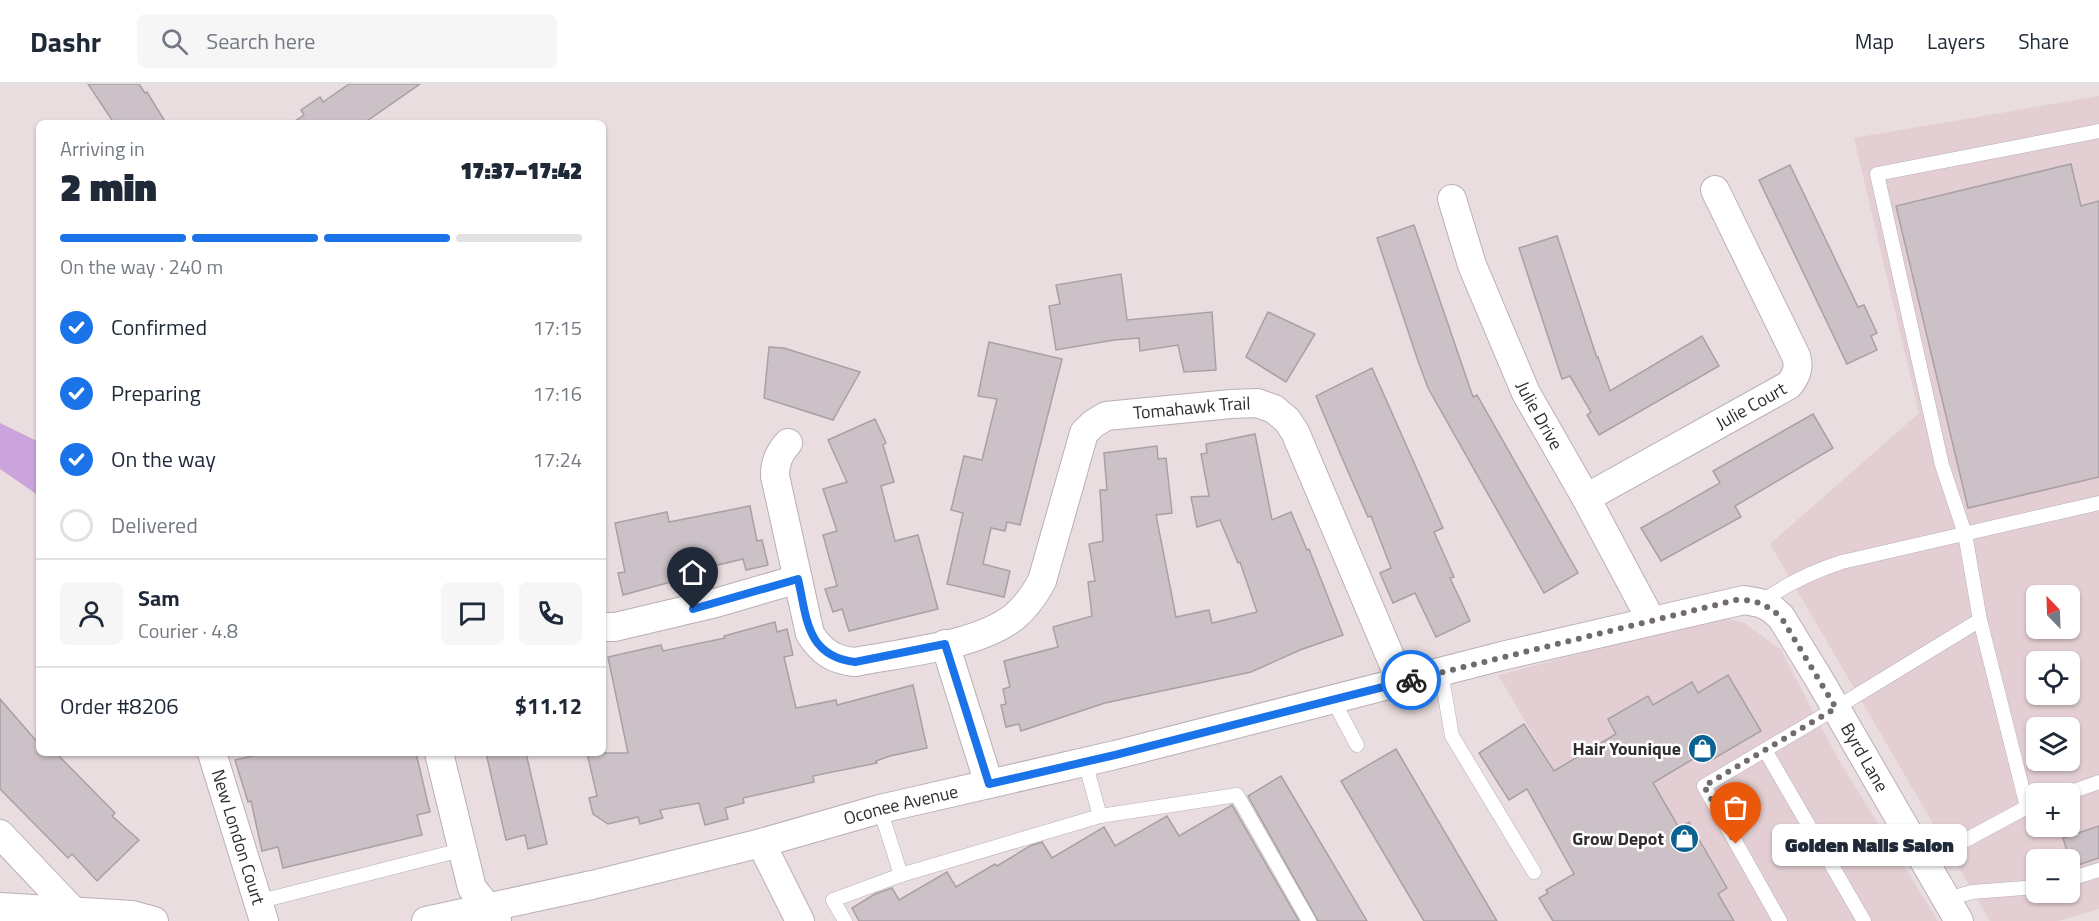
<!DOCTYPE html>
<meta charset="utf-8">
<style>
body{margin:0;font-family:"Titillium Web",sans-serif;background:#f6f6f7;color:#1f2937;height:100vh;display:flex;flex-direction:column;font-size:22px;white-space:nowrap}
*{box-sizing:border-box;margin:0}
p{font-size:20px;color:#747a83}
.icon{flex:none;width:33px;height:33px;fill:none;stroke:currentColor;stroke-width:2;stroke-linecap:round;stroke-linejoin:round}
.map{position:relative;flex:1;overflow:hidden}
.details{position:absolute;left:36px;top:36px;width:570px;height:636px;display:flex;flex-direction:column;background:#fff;border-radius:9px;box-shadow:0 2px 4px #0004}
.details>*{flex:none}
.needle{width:39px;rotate:337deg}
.fabs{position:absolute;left:2026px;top:501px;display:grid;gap:12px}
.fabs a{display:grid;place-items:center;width:54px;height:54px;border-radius:9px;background:#fff;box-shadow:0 2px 4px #0004;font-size:30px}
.pin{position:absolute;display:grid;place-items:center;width:51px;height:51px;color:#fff;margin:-62px -26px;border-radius:50% 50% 50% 0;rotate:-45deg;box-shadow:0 0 6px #0007}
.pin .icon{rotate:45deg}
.courier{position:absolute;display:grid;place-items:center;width:60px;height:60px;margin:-30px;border:4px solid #1a73e8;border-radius:50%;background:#fff;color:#222;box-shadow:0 2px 8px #0007}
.bubble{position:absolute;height:42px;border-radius:9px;background:#fff;box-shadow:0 2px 4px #0004;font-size:20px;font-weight:800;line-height:42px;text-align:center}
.head em{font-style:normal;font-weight:800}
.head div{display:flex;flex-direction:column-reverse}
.head{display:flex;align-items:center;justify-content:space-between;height:102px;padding:0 24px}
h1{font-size:39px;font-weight:800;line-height:45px}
.bar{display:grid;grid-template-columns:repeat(4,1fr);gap:9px 6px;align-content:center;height:72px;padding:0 24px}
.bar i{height:8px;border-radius:4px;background:#e0e1e3}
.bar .selected{background:#1a73e8}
.bar p{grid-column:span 4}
.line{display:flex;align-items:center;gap:15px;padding:0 24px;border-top:2px solid #e0e1e3}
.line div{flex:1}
.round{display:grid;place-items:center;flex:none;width:63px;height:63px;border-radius:9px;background:#f6f6f7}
ol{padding:0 24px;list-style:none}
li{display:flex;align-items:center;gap:18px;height:66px}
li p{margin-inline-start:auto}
li .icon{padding:6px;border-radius:50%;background:#1a73e8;color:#fff;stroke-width:4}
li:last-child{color:#747a83}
li i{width:33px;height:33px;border:3px solid #e0e1e3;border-radius:50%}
header{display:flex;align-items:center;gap:36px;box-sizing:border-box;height:84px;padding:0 30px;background:#fff;border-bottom:2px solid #e0e1e3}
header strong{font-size:28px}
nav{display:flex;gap:33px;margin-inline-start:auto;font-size:21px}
.search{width:420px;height:54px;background:#f6f6f7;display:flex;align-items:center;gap:15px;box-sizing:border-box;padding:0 21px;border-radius:9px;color:#747a83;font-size:22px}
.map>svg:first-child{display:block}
.built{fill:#e3cfd3;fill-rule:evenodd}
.water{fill:#cca4dc}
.building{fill:#cbc1c7;stroke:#a9a0a6;stroke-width:1.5}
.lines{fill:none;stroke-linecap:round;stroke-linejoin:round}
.lane-casing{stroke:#baafb1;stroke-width:15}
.street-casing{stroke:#baafb1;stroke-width:30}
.lane{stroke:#fff;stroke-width:14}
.street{stroke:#fff;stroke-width:28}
.done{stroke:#716b6c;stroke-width:6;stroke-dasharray:0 10.8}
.route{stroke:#1a73e8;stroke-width:8}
.labels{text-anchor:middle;stroke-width:5;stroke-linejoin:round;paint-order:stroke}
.street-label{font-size:18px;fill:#312d2e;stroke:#fff}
.poi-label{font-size:18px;font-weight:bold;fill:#312d2e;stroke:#fff;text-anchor:end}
</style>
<header>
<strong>Dashr</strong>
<div class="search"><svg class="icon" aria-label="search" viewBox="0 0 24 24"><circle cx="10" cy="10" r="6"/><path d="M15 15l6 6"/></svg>Search here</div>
<nav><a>Map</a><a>Layers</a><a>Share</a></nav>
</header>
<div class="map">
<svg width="2099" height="837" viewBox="0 0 2099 837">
<rect width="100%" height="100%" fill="#e9dddf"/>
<g class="built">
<path d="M2099,12V825L2058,837H1990L1770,460L1919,329L1854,54ZM2037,512H2070V544H2037ZM2037,578H2070V610H2037ZM2037,644H2070V676H2037ZM2037,710H2070V742H2037ZM2037,776H2070V808H2037Z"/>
<path d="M1721,533L1745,539L1781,566L1837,673L1938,837H1643L1498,591Z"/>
</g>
<path class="water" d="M0,339L39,358V417L35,409L0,385Z"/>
<g class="building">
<path d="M88,0H139L145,9L147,8L166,39H114Z"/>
<path d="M349,0H420L364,39H292L304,31L301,26L320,13L323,18Z"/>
<path d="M2071,80L2081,122L2099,117V393L1968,424L1896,122Z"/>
<path d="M1790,81L1858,223L1864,221L1877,249L1871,252L1877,266L1847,280L1759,96Z"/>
<path d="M1414,141L1473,313L1477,311L1578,489L1544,509L1428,304L1417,274L1377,154Z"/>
<path d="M1557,152L1597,274L1598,273L1610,307L1702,252L1719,282L1599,351L1587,331L1591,328L1570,292L1562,295L1519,164Z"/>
<path d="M1121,190L1127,236L1212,228L1216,286L1184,288L1178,261L1140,267L1139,254L1114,256L1056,266L1049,222L1060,220L1056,201Z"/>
<path d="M1268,228L1315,250L1286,298L1246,273Z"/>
<path d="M989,258L1062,275L1020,441L1007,438L1005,447L991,444L983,480L1010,487L1004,513L947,500L963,429L951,426L964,372L982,376L997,315L978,312Z"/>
<path d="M769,263L784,264L860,288L833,336L764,314Z"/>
<path d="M1372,284L1443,444L1434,448L1454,493L1450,494L1470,537L1436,553L1415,509L1393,519L1380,489L1391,484L1371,432L1368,433L1346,383L1316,312Z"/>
<path d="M1813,330L1833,364L1735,422L1741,433L1661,477L1641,444L1720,399L1713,387Z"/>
<path d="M875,335L886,359L883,361L894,398L881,402L895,457L918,451L938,525L849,547L842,525L833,528L825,505L837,502L823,451L837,447L823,405L847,398L828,356Z"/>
<path d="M1255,350L1272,436L1291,428L1307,466L1309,465L1343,551L1300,566L1251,588L1105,619L1021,647L1019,640L1006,643L1001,621L1006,620L1003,605L1010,603L1004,577L1058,563L1053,543L1092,532L1088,498L1095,497L1089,460L1103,457L1100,406H1107L1104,369L1157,362L1158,375L1166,374L1172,429L1156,431L1176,533L1209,526L1212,539L1257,528L1240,478L1238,479L1220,436L1197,443L1191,413L1209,412L1201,370L1207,369L1206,360Z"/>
<path d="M750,422L757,457L762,456L768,481L746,486L743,475L681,490L682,495L623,511L618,489L625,488L615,439L667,428L669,438Z"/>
<path d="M775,538L777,548L787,545L793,571L784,573L796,624L836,616L837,621L913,601L927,664L890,672L876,677L877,679L813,692L814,698L743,714L744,719L725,724L728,735L705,741L699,719L660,726L663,734L640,740L638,733L608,740L593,730L589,714L597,712L587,669H628L608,573L661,561L663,567L725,554L724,552Z"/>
<path d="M1728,591L1761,647L1708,678L1703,669L1653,699L1679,744L1689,738L1727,804L1718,810L1734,837H1553L1539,814L1548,809L1546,806L1574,790L1527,705L1509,716L1479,669L1524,640L1554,687L1616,650L1608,635L1648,612L1653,621L1692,598L1698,609Z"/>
<path d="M0,615L39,660V669H56L115,729L112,732L139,756L97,797L72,770L68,774L0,705Z"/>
<path d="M1396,665L1497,837H1424L1341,697Z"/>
<path d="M265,669H416L430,728L417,731L422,751L283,784L278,763L262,767L251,717L248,718L235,676Z"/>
<path d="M486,669H526L547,760L528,765L525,751L506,756Z"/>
<path d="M1281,692L1367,837H1318L1248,712Z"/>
<path d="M1232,721L1299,837H859L852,824L875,810L892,804L899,816L947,788L956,803L995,780L997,782L1030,762L1042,758L1052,774L1104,743L1115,762L1167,732L1179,752Z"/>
<path d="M2099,742V774L2072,783L2063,754Z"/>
</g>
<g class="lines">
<defs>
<g id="lane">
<path d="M1760,519C1786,500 1811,488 1842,478L2099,419"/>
<path d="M1980,536L2027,723"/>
<path d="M1441,588L1452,652L1534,788"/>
<path d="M1333,616L1357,661"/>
<path d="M1765,666L1864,837"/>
<path d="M2065,710L2099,698"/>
<path d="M1100,732L1237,711L1309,837"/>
<path d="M1925,778L2027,723L2037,719"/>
<path d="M901,791L1100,732L1085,678"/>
<path d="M2070,795L2099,786"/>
<path d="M1947,815L1972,808L2037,803"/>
<path d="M257,818L461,766"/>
<path d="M845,837L833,816L901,791L880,725"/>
<path d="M1780,837L1704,702L1836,624L1980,536L1965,450L1942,381L1877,90L2099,47"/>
</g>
<g id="street">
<path id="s1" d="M1452,115L1472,181L1526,309L1586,414L1651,536"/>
<path id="s2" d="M788,359C779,369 775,378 775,392L810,550C822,568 833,576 855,578C901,569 977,562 1014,533C1026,523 1035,510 1042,497L1084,349L1093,340L1106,332L1231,320L1257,319L1274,325L1287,336L1295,348L1401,598"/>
<path id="s3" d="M1586,414L1789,301C1796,292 1800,284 1796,272L1715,106"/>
<path d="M603,543H615L712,520L798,495"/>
<path d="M945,560L989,700"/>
<path id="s4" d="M212,669L264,837"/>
<path d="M439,669L472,804L497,835"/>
<path d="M0,750L73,827"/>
<path d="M761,759L800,837"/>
<path d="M0,823L132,831L154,837"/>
<path id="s5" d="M426,837L592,801L761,759L880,725L1115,671L1502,572L1744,516L1760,519L1771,524L1781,533L1819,595L1959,837"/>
</g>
</defs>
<use href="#lane" class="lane-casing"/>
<use href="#street" class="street-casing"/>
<use href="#lane" class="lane"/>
<use href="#street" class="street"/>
</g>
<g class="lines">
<path class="done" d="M1411,596L1736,516C1755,515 1767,521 1781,533L1836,624L1704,702L1736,760"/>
<path class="route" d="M693,525L798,495C807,534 806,572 855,578L945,560L989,700L1115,671L1411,596"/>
</g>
<defs>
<symbol id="shop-disc" viewBox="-11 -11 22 22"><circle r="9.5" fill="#0a6293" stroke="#fff"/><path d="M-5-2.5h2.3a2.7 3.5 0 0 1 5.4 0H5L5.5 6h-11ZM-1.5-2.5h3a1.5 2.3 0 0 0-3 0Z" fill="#fff"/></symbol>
</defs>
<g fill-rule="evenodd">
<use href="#shop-disc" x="1686" y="648" width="33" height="33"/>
<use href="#shop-disc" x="1668" y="738" width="33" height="33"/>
</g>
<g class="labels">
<g class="street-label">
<text dy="6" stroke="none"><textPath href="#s3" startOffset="189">Julie Court</textPath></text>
<text dy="6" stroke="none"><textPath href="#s2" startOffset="734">Tomahawk Trail</textPath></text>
<text dy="6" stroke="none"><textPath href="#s1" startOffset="234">Julie Drive</textPath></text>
<text dy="6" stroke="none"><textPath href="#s5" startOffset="1562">Byrd Lane</textPath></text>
<text dy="6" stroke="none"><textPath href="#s5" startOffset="489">Oconee Avenue</textPath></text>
<text dy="6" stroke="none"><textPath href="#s4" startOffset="88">New London Court</textPath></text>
</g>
<g class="poi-label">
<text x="1681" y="671">Hair Younique</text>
<text x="1664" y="761">Grow Depot</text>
</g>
</g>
</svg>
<div class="fabs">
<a><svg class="needle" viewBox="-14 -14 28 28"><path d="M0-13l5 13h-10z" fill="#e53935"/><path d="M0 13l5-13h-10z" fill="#747a83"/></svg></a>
<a><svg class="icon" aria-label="locate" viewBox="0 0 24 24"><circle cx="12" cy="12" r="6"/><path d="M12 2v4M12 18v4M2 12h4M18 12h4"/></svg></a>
<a><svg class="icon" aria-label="layers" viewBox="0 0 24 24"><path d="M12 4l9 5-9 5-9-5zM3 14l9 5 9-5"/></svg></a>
<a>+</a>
<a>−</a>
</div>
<div class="pin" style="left:1736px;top:760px;background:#ea580c"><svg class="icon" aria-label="bag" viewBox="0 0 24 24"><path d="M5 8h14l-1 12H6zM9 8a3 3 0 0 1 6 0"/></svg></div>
<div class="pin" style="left:693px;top:525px;background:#1f2937"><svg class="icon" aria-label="home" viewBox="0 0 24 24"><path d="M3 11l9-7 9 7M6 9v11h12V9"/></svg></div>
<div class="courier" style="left:1411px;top:596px"><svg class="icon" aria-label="bike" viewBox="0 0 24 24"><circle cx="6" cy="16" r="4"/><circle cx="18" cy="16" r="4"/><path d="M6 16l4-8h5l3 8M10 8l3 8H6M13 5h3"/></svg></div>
<div class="bubble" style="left:1772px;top:740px;width:195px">Golden Nails Salon</div>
<section class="details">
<div class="head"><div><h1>2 min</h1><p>Arriving in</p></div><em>17:37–17:42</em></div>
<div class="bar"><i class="selected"></i><i class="selected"></i><i class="selected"></i><i></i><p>On the way · 240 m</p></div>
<ol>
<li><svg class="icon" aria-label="check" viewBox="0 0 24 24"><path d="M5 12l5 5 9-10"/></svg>Confirmed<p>17:15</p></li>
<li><svg class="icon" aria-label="check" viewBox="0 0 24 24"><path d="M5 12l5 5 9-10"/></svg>Preparing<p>17:16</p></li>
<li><svg class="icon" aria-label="check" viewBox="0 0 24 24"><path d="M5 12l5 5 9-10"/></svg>On the way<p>17:24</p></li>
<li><i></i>Delivered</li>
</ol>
<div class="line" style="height:108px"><a class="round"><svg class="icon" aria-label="person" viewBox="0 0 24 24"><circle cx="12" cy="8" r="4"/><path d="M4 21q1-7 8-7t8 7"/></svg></a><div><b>Sam</b><p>Courier · 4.8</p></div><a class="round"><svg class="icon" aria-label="chat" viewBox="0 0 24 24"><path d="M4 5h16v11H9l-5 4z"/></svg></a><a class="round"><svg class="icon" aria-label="phone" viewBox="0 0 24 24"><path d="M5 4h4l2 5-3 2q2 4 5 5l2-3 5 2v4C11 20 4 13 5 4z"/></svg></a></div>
<div class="line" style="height:78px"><div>Order #8206</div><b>$11.12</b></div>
</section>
</div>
